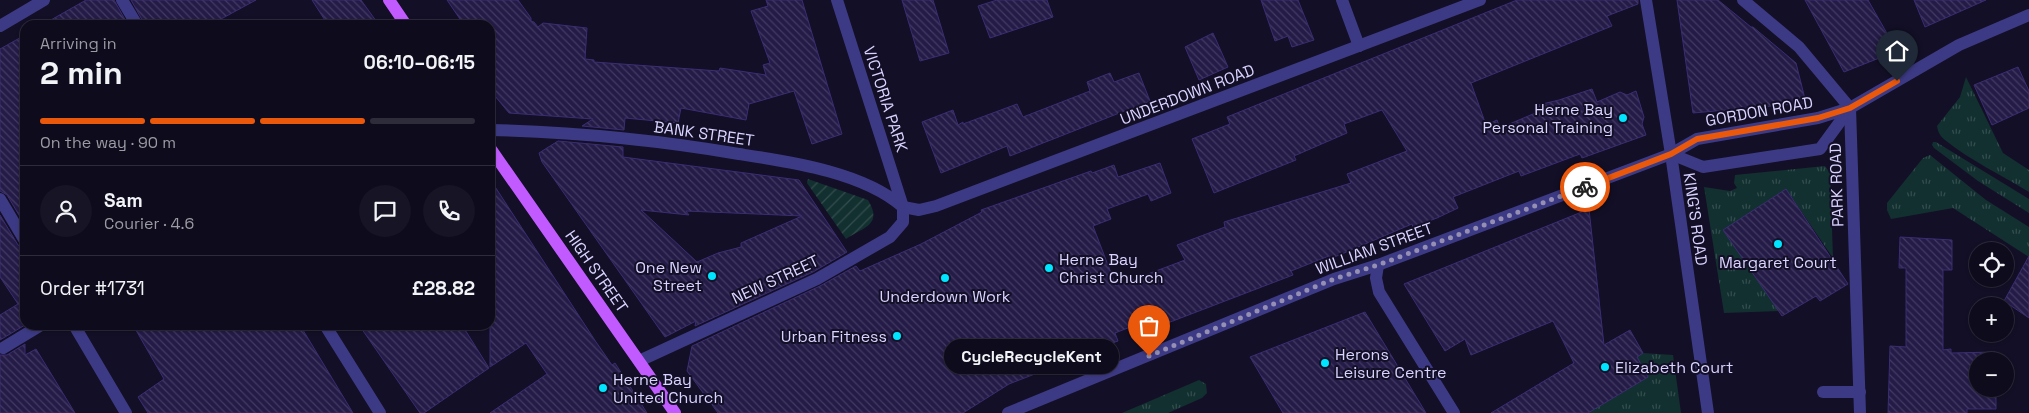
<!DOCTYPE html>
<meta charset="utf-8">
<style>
body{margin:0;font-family:"Space Grotesk",sans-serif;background:#171425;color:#f1f3f6;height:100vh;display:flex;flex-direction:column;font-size:19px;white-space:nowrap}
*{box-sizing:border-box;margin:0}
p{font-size:16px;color:#9b9ba3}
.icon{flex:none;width:28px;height:28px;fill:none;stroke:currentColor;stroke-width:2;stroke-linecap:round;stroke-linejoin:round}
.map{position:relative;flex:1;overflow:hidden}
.sheet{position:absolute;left:20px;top:20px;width:475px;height:310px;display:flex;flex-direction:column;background:#0e0b1c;border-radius:15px;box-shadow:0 1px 4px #0004,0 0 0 1px #2e2b3b}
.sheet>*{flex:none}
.fabs{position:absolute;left:1969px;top:242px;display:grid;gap:10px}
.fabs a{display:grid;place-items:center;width:45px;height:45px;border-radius:50%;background:#0e0b1c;box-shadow:0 1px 4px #0004,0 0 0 1px #2e2b3b;font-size:25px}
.pin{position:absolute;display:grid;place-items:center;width:42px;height:42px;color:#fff;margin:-51px -21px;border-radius:50% 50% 50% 0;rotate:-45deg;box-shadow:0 0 5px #0007}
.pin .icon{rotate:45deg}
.courier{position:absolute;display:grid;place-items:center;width:50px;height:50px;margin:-25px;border:4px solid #ea580c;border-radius:50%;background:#fff;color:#222;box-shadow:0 1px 6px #0007}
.bubble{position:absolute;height:35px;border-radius:18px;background:#0e0b1c;box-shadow:0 1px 4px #0004,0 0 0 1px #2e2b3b;font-size:16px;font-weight:700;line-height:35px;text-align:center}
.headline em{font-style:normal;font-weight:700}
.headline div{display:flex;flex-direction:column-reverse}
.headline{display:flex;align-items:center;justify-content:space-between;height:85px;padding:0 20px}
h1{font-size:32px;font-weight:700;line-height:38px}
.bar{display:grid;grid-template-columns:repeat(4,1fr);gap:8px 5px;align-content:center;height:60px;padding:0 20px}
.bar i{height:6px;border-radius:4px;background:#2e2b3b}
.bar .selected{background:#ea580c}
.bar p{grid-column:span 4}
.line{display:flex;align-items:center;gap:12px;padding:0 20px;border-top:1px solid #2e2b3b}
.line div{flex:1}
.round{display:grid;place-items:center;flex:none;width:52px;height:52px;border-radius:26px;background:#171425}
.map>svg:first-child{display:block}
.grass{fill:url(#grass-tufts)}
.garden{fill:url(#garden-furrows)}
.building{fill:url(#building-back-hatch);stroke:#3b2d73;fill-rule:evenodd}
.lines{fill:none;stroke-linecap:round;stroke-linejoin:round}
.minor{stroke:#3d3a85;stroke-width:12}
.major{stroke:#c25bff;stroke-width:12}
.done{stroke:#948fb3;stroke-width:5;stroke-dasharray:0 9}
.route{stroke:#ea580c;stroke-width:6}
.poi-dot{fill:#00e5ff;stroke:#130f26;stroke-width:2}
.labels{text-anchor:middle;stroke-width:4;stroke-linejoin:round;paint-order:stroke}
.street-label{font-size:16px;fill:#d9d4ff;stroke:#130f26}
.poi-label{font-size:16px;fill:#d9d4ff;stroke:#130f26;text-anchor:start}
</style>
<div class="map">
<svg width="2029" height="413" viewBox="0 0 2029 413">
<defs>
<pattern id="grass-tufts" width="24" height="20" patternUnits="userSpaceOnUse" patternTransform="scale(1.25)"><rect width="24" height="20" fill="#12302f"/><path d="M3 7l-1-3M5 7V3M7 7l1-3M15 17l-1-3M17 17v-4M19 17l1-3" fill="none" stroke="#344d4e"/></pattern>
<pattern id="garden-furrows" width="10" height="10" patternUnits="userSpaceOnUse" patternTransform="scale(1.25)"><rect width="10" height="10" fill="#12302f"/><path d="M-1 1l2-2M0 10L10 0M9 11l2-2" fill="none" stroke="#344d4e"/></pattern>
<pattern id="building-back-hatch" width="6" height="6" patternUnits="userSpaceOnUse" patternTransform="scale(1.25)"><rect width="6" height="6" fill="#241b47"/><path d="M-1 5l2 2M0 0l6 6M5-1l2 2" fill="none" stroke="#433b63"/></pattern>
</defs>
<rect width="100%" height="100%" fill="#130f26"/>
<g class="grass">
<path d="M1966,77L2003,153L2029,170V192C2003,176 1968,159 1945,140C1940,136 1938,132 1937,126L1960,97Z"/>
<path d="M1933,142H1936L2029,199V213L1978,181L1934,148L1932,145Z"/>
<path d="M1930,155L1986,200L2029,227V257L1953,208L1891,219L1887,210V203L1923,158Z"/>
<path d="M1825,166L1830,173L1833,258L1786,189L1723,230L1779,311L1724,313L1704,187L1730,191L1737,188L1734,183L1735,175Z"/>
<path d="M1643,353L1673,355L1681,413H1588L1648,377L1637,357Z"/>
<path d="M1199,380L1206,384L1207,393L1202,398L1168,413H1122Z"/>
</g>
<path class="garden" d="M808,179L868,200C883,225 864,227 846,239L807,183Z"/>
<g class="building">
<path d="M86,0H114L128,25H42Z"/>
<path d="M131,0H256L210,25H145Z"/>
<path d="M312,0H361L379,25H328Z"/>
<path d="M447,0H518L531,18V21L534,22L538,27L543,23L587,28L585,59L594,60V62L719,71L720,68L766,75L763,65L770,63L751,11L768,6L766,0H802L842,134L812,144L794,91L749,104L746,120L681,108L678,123L625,118L624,130L582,126L593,119L509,113L490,90V25H464Z"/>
<path d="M902,0H933L949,53L920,61Z"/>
<path d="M997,0H1047L1053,17L990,38L978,6Z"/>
<path d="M1261,0H1298L1314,40L1292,47L1288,36L1275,41Z"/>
<path d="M1517,0H1638V4L1607,16L1612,26L1471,83L1486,125L1497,120L1500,128L1540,111L1538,105L1559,100L1592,89L1597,102L1620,92L1627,95L1636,91L1644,117L1642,124L1646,135L1582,158L1580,154L1521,176L1519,171L1453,197L1458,208L1437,218L1413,227L1412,224L1330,259L1329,256L1291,271L1293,275L1165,324L1161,315L1115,333L1118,341L1104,346L1106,350L1086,360L1084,355L1009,384L963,413H718L687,371L692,346L820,286L856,266L860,271L921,244L982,212L981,210L1091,171L1092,173L1114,165L1118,177L1160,163L1171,193L1151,201L1148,194L1107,209L1111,219L1093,226L1116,286L1185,260L1177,245L1225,227L1224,222L1351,183L1347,174L1407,151L1382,110L1344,124L1347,133L1294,156L1296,160L1214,193L1192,139L1230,124L1227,117Z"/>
<path d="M1677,0H1718L1751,27H1753L1796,63L1806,103L1693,113Z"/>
<path d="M1805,0H1868L1897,51L1844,72Z"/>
<path d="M1914,0H1986L1925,27Z"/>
<path d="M1213,33L1228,67L1199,80L1185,47Z"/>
<path d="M25,35V225L7,195L0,191V49Z"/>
<path d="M2018,67L2029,91V108L1992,125L1974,85Z"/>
<path d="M1110,73L1114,82L1139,73L1150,101L1010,156L1007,146L941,173L922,122L953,110L958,125L963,122V124L1017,104L1023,117L1090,91L1087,82Z"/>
<path d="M558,141L623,147V157L799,180L847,252L813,272L695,326L696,321L665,337L542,162L539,153ZM641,210L689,215L686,211L802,216L741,243V247L718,253L697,262Z"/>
<path d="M490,179L596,342L612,365L615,363L647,413H490L547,374L526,343L490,367Z"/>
<path d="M1786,189L1848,284L1820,301L1816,296L1782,316L1723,230Z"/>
<path d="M1589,209L1604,345L1630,330L1643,353L1637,357L1648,377L1588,413H1491L1574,363L1553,321L1471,355L1465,339L1445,351L1404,284Z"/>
<path d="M0,215L18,245L25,249V325L0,340V315L18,304L0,277Z"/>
<path d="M1900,237L1952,240V270H1943V350L1951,349V353L1995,352V361H1978V389H1996V409H1967V413H1888L1890,346L1906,347V268H1899Z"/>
<path d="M2029,256V318L2004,301Z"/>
<path d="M1365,312L1426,413H1283L1250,357Z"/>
<path d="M133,325H300L353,413H148L138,397L164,379Z"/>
<path d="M359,325H462L489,368L424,413H420Z"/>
<path d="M25,344V355L36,349L75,413H0V355H7Z"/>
</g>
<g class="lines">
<g class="minor">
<path d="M122,0L137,25"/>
<path d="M1342,0L1359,46"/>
<path d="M1646,0L1671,154L1708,413"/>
<path d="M1743,0L1799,47L1850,108L1860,413"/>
<path d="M0,26L44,0"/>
<path d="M490,130C573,132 657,140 739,154C791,162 863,172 903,207"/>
<path d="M1671,154L1703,167L1820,149L1850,108"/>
<path d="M0,199L25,241"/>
<path d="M903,207L919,210L936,206L1480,0"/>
<path d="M1378,265L1376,278L1379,292L1454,413"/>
<path d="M74,325L126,413"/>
<path d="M325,325L380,413"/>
<path d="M3,348L41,325"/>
<path d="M639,361L817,279L890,237L903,222V207L837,0"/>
<path d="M1823,392H1860"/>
<path d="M1008,413L1334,279L1378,265L1671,154L1697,139L1818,118L1850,108L1959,45L2029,15"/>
</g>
<g class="major">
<path d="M389,0L406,25"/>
<path d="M490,148L675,413"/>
</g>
</g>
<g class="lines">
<path class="done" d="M1149,356L1334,279L1378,265L1585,187"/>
<path class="route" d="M1585,187L1671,154L1697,139L1818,118L1850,108L1897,81"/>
</g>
<g class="poi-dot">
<circle cx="1623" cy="118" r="5"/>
<circle cx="1778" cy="244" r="5"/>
<circle cx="1049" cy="268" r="5"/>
<circle cx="712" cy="276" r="5"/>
<circle cx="945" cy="278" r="5"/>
<circle cx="897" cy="336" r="5"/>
<circle cx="1325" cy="363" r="5"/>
<circle cx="1605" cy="367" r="5"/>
<circle cx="603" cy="388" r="5"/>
</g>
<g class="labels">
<g class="street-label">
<text transform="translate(1187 94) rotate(-21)" y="6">UNDERDOWN ROAD</text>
<text transform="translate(886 99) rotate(72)" y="6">VICTORIA PARK</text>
<text transform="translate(1759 111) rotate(-10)" y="6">GORDON ROAD</text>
<text transform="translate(704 133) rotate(8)" y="6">BANK STREET</text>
<text transform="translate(1836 185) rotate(-92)" y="6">PARK ROAD</text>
<text transform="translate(1696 219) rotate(82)" y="6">KING'S ROAD</text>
<text transform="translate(1374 248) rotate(-20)" y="6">WILLIAM STREET</text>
<text transform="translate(597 271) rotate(55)" y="6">HIGH STREET</text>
<text transform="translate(775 279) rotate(-25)" y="6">NEW STREET</text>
</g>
<g class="poi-label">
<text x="1613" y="115" text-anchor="end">Herne Bay<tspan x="1613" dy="18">Personal Training</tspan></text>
<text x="1059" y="265">Herne Bay<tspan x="1059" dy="18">Christ Church</tspan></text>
<text x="1778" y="268" text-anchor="middle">Margaret Court</text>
<text x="702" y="273" text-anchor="end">One New<tspan x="702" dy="18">Street</tspan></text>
<text x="945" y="302" text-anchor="middle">Underdown Work</text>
<text x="887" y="342" text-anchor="end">Urban Fitness</text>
<text x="1335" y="360">Herons<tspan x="1335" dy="18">Leisure Centre</tspan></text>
<text x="1615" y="373">Elizabeth Court</text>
<text x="613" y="385">Herne Bay<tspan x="613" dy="18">United Church</tspan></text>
</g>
</g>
</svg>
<div class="fabs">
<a><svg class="icon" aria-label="locate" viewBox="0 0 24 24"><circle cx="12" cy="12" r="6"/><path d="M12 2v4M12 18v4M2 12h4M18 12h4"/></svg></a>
<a>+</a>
<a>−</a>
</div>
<div class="pin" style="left:1149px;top:356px;background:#ea580c"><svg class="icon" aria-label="bag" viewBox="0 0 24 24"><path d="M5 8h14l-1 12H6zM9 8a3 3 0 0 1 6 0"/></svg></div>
<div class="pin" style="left:1897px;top:81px;background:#1f2937"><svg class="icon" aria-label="home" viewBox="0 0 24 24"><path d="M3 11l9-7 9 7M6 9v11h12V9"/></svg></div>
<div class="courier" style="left:1585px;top:187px"><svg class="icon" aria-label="bike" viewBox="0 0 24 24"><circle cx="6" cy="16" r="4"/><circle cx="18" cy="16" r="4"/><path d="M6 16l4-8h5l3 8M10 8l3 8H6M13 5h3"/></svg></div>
<div class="bubble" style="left:944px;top:339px;width:175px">CycleRecycleKent</div>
<section class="sheet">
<div class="headline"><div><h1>2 min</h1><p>Arriving in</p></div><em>06:10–06:15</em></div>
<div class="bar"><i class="selected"></i><i class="selected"></i><i class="selected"></i><i></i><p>On the way · 90 m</p></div>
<div class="line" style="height:90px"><a class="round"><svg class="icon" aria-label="person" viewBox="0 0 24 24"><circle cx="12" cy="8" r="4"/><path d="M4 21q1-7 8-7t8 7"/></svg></a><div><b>Sam</b><p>Courier · 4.6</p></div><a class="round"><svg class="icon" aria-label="chat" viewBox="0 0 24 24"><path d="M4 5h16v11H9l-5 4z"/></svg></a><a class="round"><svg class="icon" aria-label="phone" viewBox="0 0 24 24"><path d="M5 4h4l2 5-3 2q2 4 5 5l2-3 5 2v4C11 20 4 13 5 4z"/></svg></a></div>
<div class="line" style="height:65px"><div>Order #1731</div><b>£28.82</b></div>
</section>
</div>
